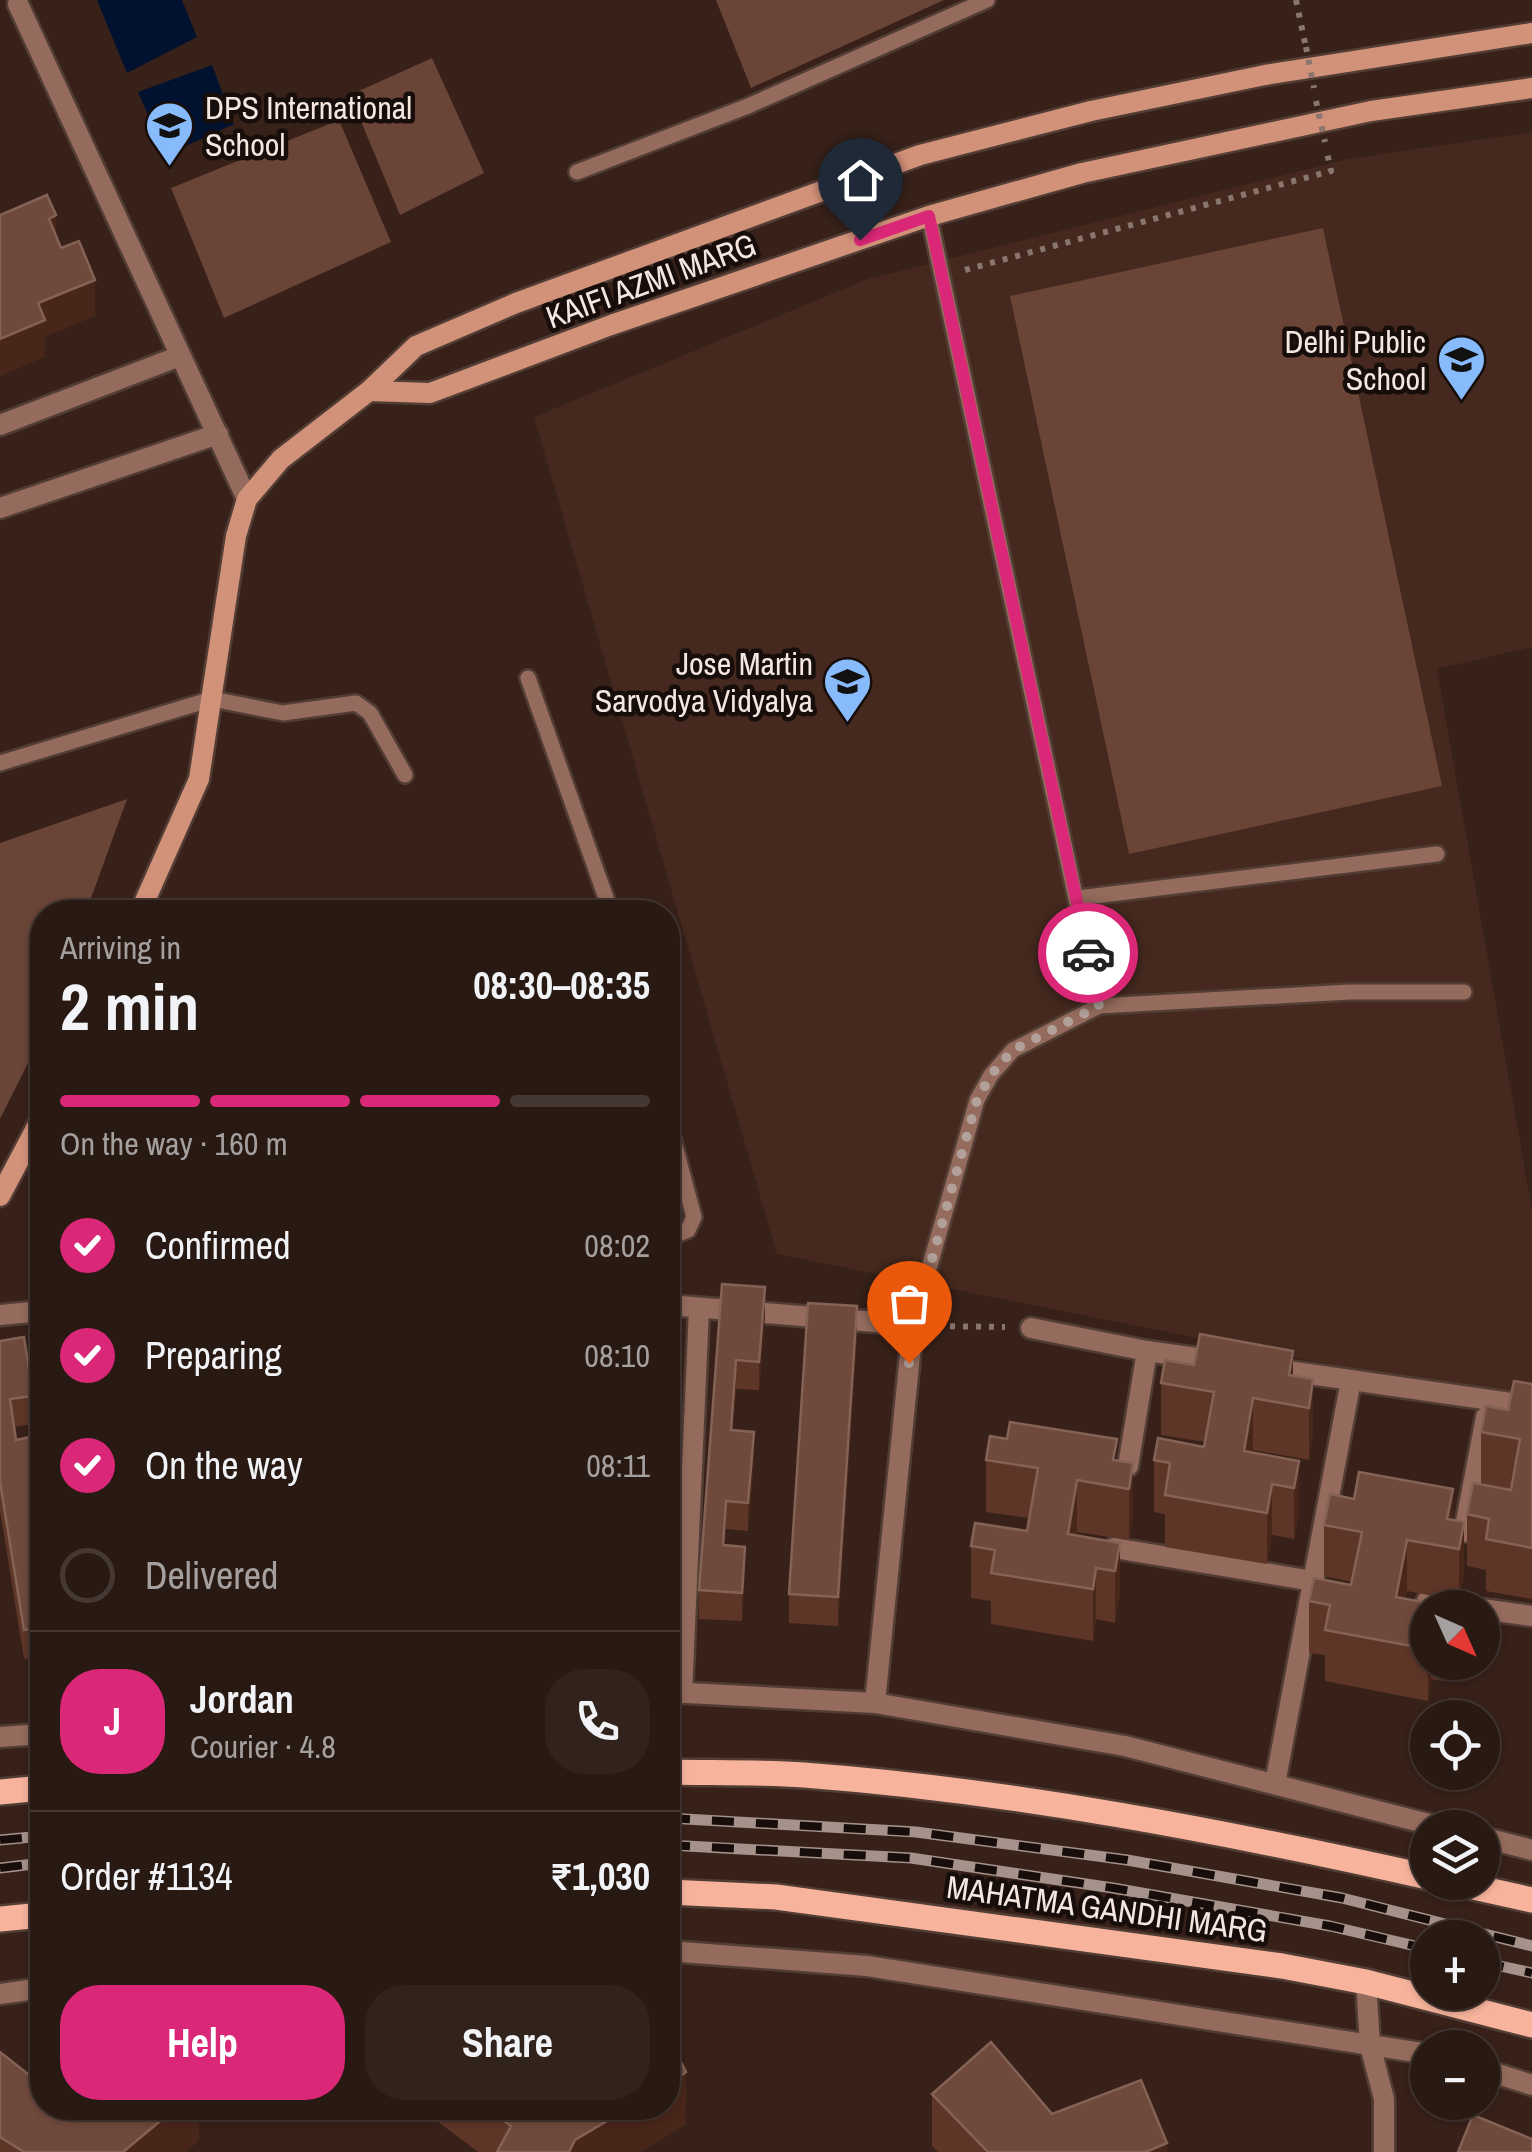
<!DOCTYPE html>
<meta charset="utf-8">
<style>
body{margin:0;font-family:"Archivo Narrow",sans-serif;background:#31221c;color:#f1f3f6;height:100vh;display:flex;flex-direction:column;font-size:38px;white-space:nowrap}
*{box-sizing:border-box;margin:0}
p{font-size:32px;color:#a5a0a0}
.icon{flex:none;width:55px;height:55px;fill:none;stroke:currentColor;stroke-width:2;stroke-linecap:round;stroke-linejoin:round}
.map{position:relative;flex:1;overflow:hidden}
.panel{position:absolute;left:30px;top:900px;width:650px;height:1220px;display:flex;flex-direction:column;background:#291913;border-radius:40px;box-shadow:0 2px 8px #0004,0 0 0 2px #453833}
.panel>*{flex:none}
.needle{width:65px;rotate:135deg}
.tools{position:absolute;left:1410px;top:1590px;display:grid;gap:20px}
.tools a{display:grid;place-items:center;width:90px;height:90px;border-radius:50%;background:#291913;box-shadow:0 2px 8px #0004,0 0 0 2px #453833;font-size:50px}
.pin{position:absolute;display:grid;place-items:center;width:85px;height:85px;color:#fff;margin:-102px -42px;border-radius:50% 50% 50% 0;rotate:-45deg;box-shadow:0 0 10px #0007}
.pin .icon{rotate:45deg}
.courier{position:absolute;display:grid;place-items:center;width:100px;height:100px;margin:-50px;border:8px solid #db2777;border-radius:50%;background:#fff;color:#222;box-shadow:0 2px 12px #0007}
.head em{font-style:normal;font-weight:700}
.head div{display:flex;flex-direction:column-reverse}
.head{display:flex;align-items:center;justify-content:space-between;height:170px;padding:0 30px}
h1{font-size:65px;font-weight:700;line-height:75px}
.bar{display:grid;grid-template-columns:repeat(4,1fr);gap:15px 10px;align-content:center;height:120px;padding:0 30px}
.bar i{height:12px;border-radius:8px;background:#453833}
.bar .active{background:#db2777}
.bar p{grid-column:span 4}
.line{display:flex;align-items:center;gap:25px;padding:0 30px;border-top:2px solid #453833}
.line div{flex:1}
.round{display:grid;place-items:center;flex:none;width:105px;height:105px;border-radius:40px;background:#31221c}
ol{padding:0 30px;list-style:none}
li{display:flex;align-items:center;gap:30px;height:110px}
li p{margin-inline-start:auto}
li .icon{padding:10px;border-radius:50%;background:#db2777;color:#fff;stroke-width:4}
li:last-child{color:#a5a0a0}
li i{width:55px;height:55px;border:5px solid #453833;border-radius:50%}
.action{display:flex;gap:20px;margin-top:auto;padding:20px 30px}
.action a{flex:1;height:115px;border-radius:40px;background:#db2777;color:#fff;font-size:40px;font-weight:700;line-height:115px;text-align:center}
.action a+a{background:#31221c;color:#f1f3f6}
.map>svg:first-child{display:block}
.built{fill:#45291e}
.green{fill:#694437}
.water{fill:#001230}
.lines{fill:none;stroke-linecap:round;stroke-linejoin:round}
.lane-casing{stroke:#523d35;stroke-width:20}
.street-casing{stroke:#523d35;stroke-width:25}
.secondary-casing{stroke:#523d35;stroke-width:25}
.primary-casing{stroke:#523d35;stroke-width:30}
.path{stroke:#89766f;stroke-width:6;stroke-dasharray:5 8;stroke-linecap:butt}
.lane{stroke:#946b5c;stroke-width:15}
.street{stroke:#946b5c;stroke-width:20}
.secondary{stroke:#d29179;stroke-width:20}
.primary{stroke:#f7b39b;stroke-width:25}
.rail-casing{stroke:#a4928b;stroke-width:11}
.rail{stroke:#170d0a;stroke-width:8;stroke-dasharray:22;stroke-linecap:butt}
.path-bridge{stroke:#89766f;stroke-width:6;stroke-dasharray:5 8;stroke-linecap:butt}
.wall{fill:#5e3628}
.shaded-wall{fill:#48261a}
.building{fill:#6f493c;stroke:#846255;stroke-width:2.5}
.done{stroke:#b2a19a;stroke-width:10;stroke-dasharray:0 18}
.route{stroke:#db2777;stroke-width:12}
.labels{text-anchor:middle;stroke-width:9;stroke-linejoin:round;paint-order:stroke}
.poi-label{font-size:32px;fill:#f5e6e0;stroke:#170d0a;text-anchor:end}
.street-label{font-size:32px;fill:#f5e6e0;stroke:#170d0a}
</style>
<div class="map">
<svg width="1532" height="2152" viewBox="0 0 1532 2152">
<rect width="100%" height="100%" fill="#372119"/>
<path class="built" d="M1532,132V647L1437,669L1532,1210V1405L777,1254L534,417L868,279L1348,159Z"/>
<g class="green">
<path d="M716,0H944L751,88Z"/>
<path d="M432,58L484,173L400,215L350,95Z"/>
<path d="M339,120L391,242L224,318L171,188Z"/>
<path d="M1323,228L1442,786L1129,854L1010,296Z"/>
<path d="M127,799L86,912H42V1035L0,1119V843Z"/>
</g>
<g class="water">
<path d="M97,0H182L197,37L127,73Z"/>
<path d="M212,65L234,124L166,155L138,92Z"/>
</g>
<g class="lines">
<defs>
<g id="lane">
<path d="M577,172L748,106L987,0"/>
<path d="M929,216L1099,1006"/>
<path d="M528,678L611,912"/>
<path d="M0,763L212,699L283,713L356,703L370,713L405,775"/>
<path d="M1078,898L1437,854"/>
<path d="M668,1120L694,1217L688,1230L668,1238"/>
<path d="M913,1325L977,1100L991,1075L1013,1050L1099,1006L1349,992H1464"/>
</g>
<g id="street">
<path d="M18,4L247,499"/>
<path d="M0,425L180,356"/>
<path d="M0,508L218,434"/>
<path d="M668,1305L913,1325L875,1703"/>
<path d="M0,1315L42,1311"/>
<path d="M1031,1328L1147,1351L1218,1361"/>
<path d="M1267,1368L1532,1406"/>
<path d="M1128,1466L1147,1351"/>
<path d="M1464,1532L1486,1417"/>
<path d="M1114,1548L1313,1581"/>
<path d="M1427,1601L1471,1608"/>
<path d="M1482,1609L1532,1616"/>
<path d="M668,1692L875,1703L1125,1746L1444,1828"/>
<path d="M682,1693L699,1309"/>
<path d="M0,1737L42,1734"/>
<path d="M1275,1784L1351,1380"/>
<path d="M1482,1837L1532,1850"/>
<path d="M668,1951L867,1966L1428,2054"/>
<path d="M1366,1982L1370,2045L1384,2099V2152"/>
<path d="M0,1994L42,1988"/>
<path d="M1482,2069L1532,2085"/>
</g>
<g id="secondary">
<path d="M369,391L430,393L611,325L929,216L1082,173L1371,111L1532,88"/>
<path d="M140,912L199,779L236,536L247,499L281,459L369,391L416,346L516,303L920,155L1091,111L1265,75L1532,33"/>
<path d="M0,1196L42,1117"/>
</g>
<g id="primary">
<path d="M668,1772C713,1773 759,1772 804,1775C1015,1791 1222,1831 1428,1877"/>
<path d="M0,1792L42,1788"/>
<path d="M1451,1882L1532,1900"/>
<path d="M668,1892L776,1897L1282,1966L1366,1982L1532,2025"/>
<path d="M0,1919L42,1915"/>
</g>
</defs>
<use href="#lane" class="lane-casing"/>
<use href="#street" class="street-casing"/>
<use href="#secondary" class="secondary-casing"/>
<use href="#primary" class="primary-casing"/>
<g class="path">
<path d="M1296,0L1305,43"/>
<path d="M965,270L1331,171L1326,148"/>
<path d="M937,1326L1005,1327"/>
</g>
<use href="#lane" class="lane"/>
<use href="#street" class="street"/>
<use href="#secondary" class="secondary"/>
<use href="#primary" class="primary"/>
<defs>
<g id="rail">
<path d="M668,1818L916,1832L1127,1860L1342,1898L1532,1946"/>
<path d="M0,1840L42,1836"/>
<path d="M668,1845L911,1858L1113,1888L1330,1926L1428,1949"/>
<path d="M0,1868L42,1863"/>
<path d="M1482,1962L1532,1973"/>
</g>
</defs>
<use href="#rail" class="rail-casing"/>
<use href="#rail" class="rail"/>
<g class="path-bridge">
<path d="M1306,47L1314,88"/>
<path d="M1316,101L1325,142"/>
</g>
</g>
<g class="wall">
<path d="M722,1284L765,1315L759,1390L736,1389L733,1430L754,1460L748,1531L726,1529L725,1545L745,1575L742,1621L699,1619V1590Z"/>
<path d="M857,1335L838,1626L789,1623V1594Z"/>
<path d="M0,1341L33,1396V1424L14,1427L16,1440L42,1455V1567L38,1568L40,1580H42V1656L24,1659L0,1510Z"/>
<path d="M1194,1365L1313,1379V1431L1309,1460L1253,1450V1453L1299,1461V1512L1294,1539L1272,1535L1267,1564L1165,1547V1514L1154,1512V1460L1204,1447L1205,1442L1161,1435V1383Z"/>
<path d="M1532,1384V1599L1486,1591V1570L1467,1566V1514L1511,1489L1481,1484V1432L1508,1410Z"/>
<path d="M986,1460H1117L1133,1463V1515L1129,1540L1077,1532L1076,1536L1120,1543V1594L1115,1623L1096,1619L1093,1641L991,1624V1601L971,1598V1546L1027,1531L1029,1518L986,1512Z"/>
<path d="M1453,1520L1464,1574L1459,1601L1407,1591L1405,1599L1428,1608V1662H1447L1443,1681L1431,1679L1428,1701L1325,1681V1655L1309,1653V1601L1351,1585L1352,1582L1324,1576V1525Z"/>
<path d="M0,2052L42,2108H199V2140L185,2152H0Z"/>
<path d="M932,2094L1167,2152H938L932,2146Z"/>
<path d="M433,2108H668L686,2124L640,2152H478L433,2118Z"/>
</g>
<g class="shaded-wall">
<path d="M56,215V252L49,219Z"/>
<path d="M95,280V316L45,337V357L0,376V339L38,303Z"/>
<path d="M765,1287V1315L759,1390V1362Z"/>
<path d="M857,1306V1335L838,1626V1597Z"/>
<path d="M1293,1351V1405L1289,1375Z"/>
<path d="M736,1360V1389L731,1458V1430Z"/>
<path d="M1313,1379V1431L1309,1460V1408Z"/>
<path d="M1253,1398V1450L1244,1503V1451Z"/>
<path d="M754,1432V1460L748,1531V1503Z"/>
<path d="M1299,1461V1512L1294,1539V1488Z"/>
<path d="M1133,1463V1515L1129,1540V1489Z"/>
<path d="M1077,1480V1532L1068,1586V1534Z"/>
<path d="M1272,1484V1535L1267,1564V1513Z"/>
<path d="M1453,1489V1541L1447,1519Z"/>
<path d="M726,1501V1529L723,1574V1545Z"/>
<path d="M1464,1522V1574L1459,1601V1549Z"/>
<path d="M1407,1540V1591L1397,1643L1396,1597Z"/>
<path d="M1120,1543V1594L1115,1623V1571Z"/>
<path d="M745,1547V1575L742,1621V1593Z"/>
<path d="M1096,1568V1619L1093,1641V1589Z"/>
<path d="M1428,1662H1431V1679L1428,1701Z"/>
<path d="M1443,1662H1447L1443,1681Z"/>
<path d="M686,2072V2124L640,2152H569L575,2140L629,2108H668V2084Z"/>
<path d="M176,2108H199V2140L185,2152H123Z"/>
<path d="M1167,2143V2152H1146Z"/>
</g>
<g class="building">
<path d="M47,195L56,215L49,219L61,248L79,241L95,280L38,303L45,320L0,339V215Z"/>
<path d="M722,1284L765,1287L759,1362L736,1360L731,1430L754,1432L748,1503L726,1501L723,1545L745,1547L742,1593L699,1590Z"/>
<path d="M808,1303L857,1306L838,1597L789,1594Z"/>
<path d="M1200,1334L1293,1351L1289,1375L1313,1379L1309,1408L1253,1398L1244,1451L1299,1461L1294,1488L1272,1484L1267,1513L1165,1495L1170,1463L1154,1460L1158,1438L1204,1447L1214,1392L1161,1383L1165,1360L1194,1365Z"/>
<path d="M24,1337L33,1396L10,1399L16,1440L39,1435L42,1455V1539L33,1541L40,1580H42V1627L24,1630L0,1482V1341Z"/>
<path d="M1514,1381L1532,1384V1548L1486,1539L1489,1519L1467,1514L1473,1483L1511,1490L1520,1439L1481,1432L1486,1406L1508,1410Z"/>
<path d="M1010,1422L1117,1439L1113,1460L1133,1463L1129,1489L1077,1480L1068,1534L1120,1543L1115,1571L1096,1568L1093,1589L991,1573L995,1550L971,1546L975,1523L1027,1531L1038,1468L986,1460L990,1436L1007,1439Z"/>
<path d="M1359,1472L1453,1489L1447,1519L1464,1522L1459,1549L1407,1540L1396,1597L1448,1607L1428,1608V1649L1325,1630L1330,1605L1309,1601L1314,1578L1351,1585L1362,1532L1324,1525L1330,1494L1354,1499Z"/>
<path d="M668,2036L686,2072L668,2084Z"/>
<path d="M991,2042L1052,2114L1141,2080L1167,2143L1146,2152H988L932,2094Z"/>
<path d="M0,2052L42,2085V2108H176L123,2152H24L0,2137Z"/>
<path d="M487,2108H629L575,2140L569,2152H497L511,2126Z"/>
<path d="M1473,2115L1532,2139V2152H1458Z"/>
</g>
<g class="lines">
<path class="done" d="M909,1363L913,1326L977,1100L991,1075L1013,1050L1099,1006L1088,953"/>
<path class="route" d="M860,240L929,216L1088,953"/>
</g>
<defs>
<symbol id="school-pin" viewBox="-11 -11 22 30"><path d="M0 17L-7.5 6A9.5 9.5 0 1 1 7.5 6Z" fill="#88bbfc" stroke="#170d0a"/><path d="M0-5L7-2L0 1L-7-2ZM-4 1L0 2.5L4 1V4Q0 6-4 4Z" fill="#111"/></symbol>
</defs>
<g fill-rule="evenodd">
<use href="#school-pin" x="142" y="98" width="55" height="75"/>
<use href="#school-pin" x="1434" y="332" width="55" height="75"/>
<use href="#school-pin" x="820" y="654" width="55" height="75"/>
</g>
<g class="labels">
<g class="poi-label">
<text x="205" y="119" text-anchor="start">DPS International<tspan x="205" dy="37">School</tspan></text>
<text x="1426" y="353">Delhi Public<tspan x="1426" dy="37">School</tspan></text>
<text x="813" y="675">Jose Martin<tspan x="813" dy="37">Sarvodya Vidyalya</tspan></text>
</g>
<g class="street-label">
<text transform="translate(651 281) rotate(-20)" y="11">KAIFI AZMI MARG</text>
<text transform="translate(1107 1909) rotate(8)" y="11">MAHATMA GANDHI MARG</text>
</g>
</g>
</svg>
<div class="tools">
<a><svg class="needle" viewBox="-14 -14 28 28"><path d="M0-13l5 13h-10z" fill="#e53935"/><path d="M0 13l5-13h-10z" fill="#a5a0a0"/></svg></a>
<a><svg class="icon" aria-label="locate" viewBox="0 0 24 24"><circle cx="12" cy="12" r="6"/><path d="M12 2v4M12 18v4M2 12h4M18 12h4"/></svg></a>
<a><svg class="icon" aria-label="layers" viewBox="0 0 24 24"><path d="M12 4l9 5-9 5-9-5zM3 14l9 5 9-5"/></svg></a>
<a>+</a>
<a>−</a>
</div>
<div class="pin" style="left:909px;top:1363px;background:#ea580c"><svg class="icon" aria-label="bag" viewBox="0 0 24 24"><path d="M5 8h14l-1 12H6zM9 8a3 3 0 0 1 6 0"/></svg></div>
<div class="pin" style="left:860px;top:240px;background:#1f2937"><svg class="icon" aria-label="home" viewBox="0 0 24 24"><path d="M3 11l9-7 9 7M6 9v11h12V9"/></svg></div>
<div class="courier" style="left:1088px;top:953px"><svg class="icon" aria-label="car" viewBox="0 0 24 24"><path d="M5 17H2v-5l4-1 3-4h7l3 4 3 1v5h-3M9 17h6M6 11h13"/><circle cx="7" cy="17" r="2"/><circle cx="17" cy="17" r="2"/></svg></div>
<section class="panel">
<div class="head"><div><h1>2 min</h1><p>Arriving in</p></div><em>08:30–08:35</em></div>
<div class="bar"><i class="active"></i><i class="active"></i><i class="active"></i><i></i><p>On the way · 160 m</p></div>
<ol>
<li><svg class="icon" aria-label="check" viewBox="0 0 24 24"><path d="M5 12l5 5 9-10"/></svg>Confirmed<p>08:02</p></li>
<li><svg class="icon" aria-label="check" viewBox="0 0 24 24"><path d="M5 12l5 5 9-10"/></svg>Preparing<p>08:10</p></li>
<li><svg class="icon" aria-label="check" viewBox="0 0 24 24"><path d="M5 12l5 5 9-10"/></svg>On the way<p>08:11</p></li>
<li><i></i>Delivered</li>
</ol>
<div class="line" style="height:180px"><b class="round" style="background:#db2777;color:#fff">J</b><div><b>Jordan</b><p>Courier · 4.8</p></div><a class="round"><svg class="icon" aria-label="phone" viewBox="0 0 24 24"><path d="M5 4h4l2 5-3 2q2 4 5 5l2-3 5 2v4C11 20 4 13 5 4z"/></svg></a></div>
<div class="line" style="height:130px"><div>Order #1134</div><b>₹1,030</b></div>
<div class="action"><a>Help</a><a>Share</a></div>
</section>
</div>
